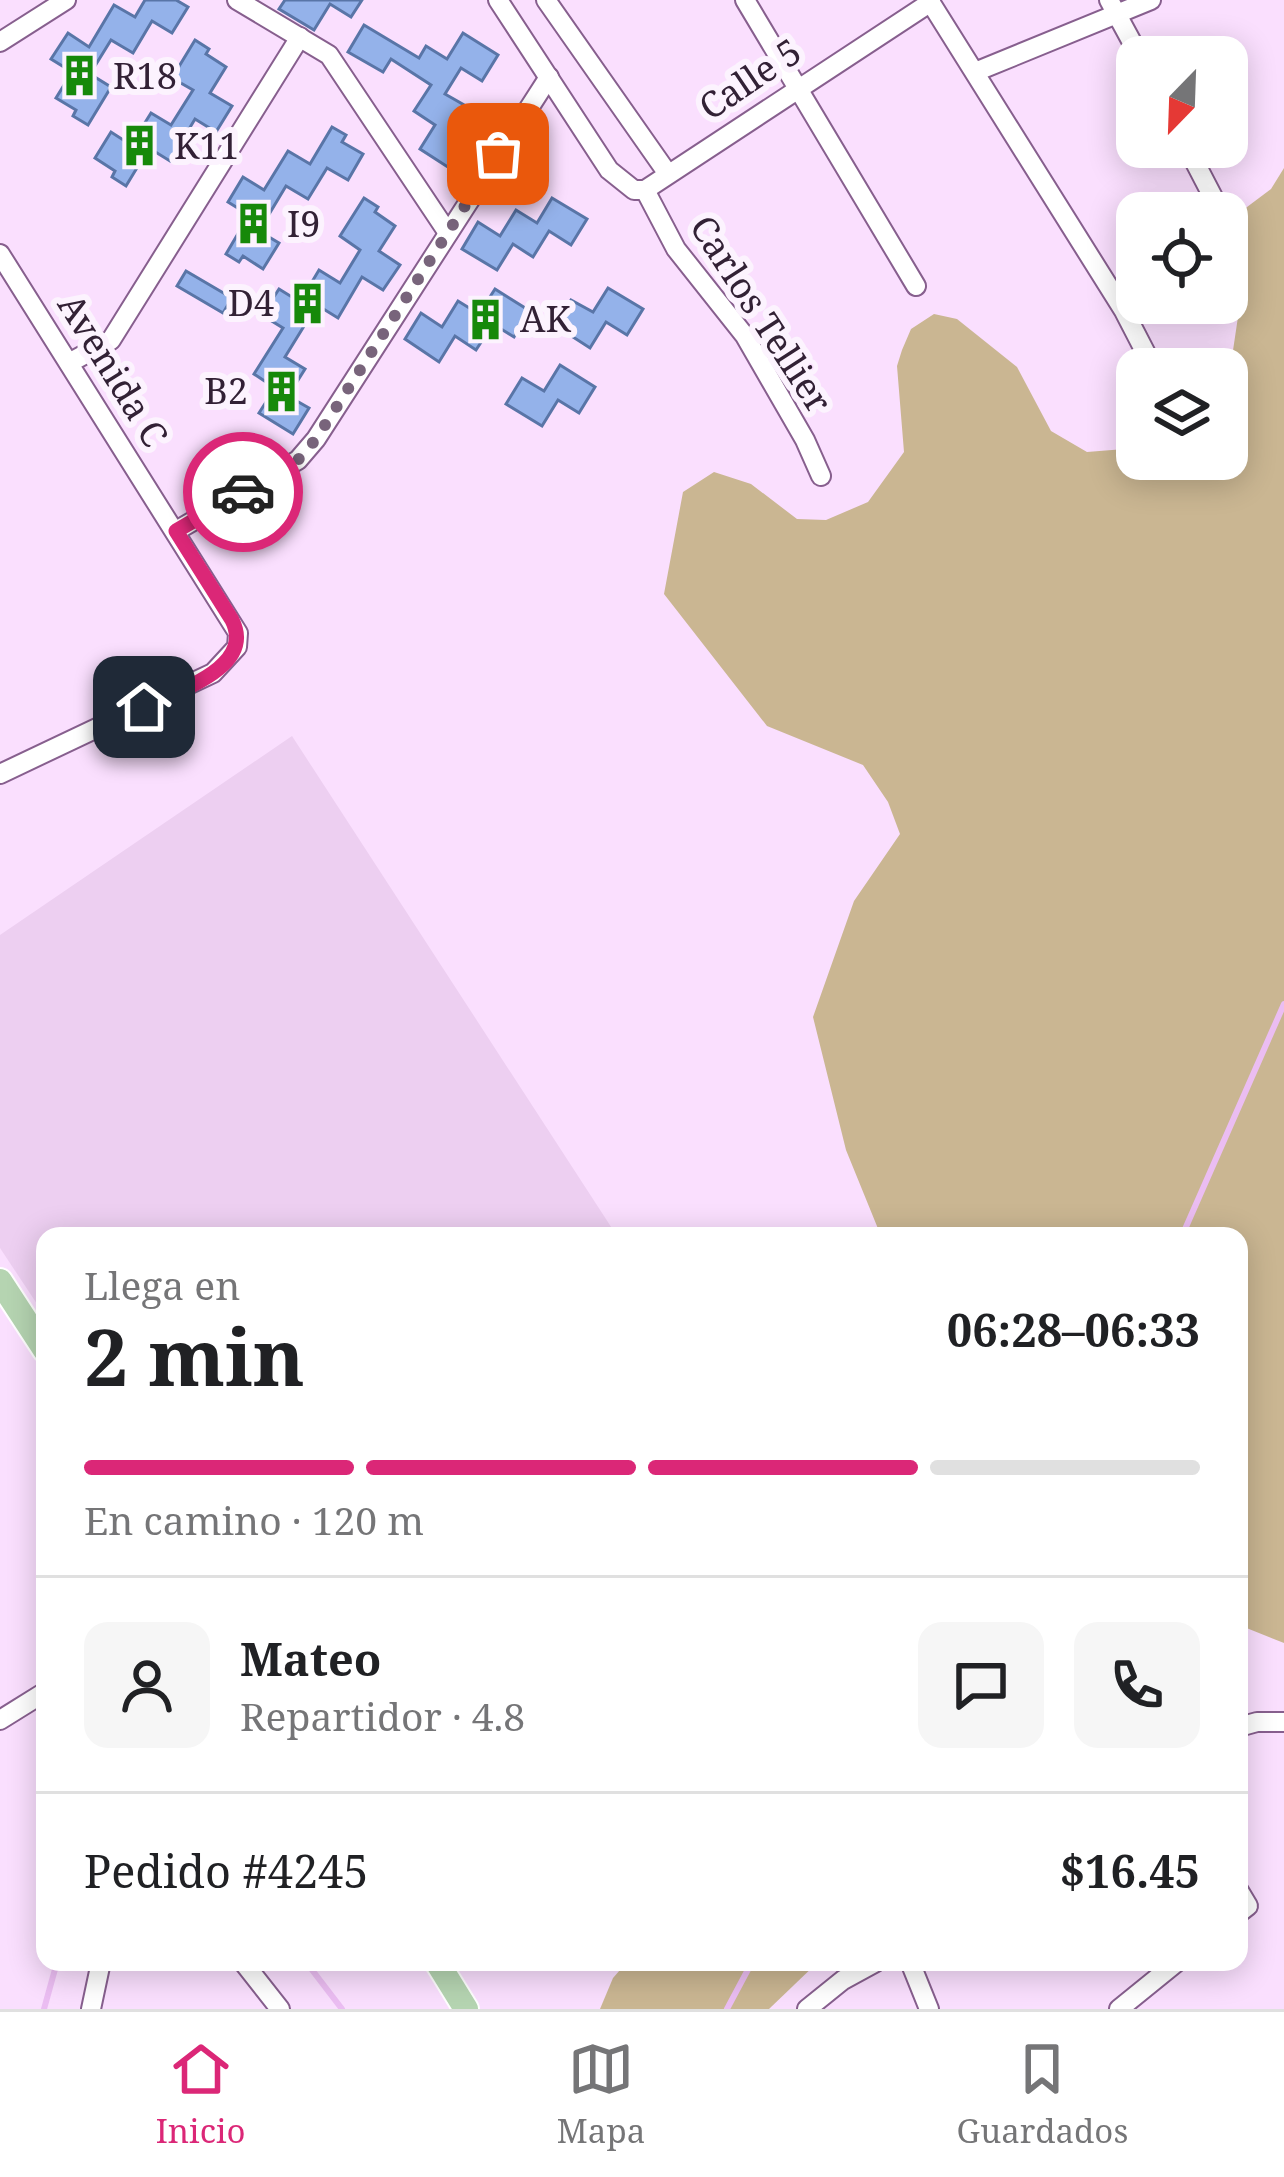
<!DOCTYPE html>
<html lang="es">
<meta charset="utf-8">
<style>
body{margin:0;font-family:"Noto Serif",serif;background:#f6f6f6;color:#202124;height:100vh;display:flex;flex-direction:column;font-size:45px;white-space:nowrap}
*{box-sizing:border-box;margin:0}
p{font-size:39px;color:#757577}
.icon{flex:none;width:66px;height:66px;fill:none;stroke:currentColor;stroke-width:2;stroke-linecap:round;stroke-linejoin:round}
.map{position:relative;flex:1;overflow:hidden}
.panel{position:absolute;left:36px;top:1227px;width:1212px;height:744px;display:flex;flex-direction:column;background:#fff;border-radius:24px;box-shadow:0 6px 30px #0003}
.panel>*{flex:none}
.needle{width:78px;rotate:203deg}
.fabs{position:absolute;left:1116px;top:36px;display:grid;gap:24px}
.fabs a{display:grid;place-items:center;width:132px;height:132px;border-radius:24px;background:#fff;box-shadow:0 6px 30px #0003;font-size:60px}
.pin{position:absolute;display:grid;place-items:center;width:102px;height:102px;color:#fff;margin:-51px;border-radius:24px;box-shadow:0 6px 18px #0006}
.courier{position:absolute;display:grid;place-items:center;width:120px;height:120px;margin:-60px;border:9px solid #db2777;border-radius:50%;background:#fff;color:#222;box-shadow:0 3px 15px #0007}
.headline em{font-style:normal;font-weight:700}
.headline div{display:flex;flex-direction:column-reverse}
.headline{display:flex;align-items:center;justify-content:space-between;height:204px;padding:0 48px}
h1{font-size:78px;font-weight:700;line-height:90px}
.bar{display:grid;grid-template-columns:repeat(4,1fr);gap:18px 12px;align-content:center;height:144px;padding:0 48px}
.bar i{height:15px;border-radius:9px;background:#e0e0e0}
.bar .selected{background:#db2777}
.bar p{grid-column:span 4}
.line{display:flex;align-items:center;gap:30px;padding:0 48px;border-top:3px solid #e0e0e0}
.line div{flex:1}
.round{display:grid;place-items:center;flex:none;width:126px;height:126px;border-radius:24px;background:#f6f6f6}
.tab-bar{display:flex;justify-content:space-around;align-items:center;height:168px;border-top:3px solid #e0e0e0;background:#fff;font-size:33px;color:#757577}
.tab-bar a{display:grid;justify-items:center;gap:6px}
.tab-bar .selected{color:#db2777}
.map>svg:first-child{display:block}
.built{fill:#edcff1}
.green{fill:#cab692}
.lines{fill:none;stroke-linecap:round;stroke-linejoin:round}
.stream{stroke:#ebbdf2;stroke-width:6}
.building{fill:#94b2ea;stroke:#5975a7;stroke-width:3}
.minor-casing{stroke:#875f8e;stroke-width:22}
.major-casing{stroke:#fff;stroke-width:28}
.minor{stroke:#fff;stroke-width:18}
.major{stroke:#b5d4b1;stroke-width:24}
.done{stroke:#78647b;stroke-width:12;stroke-dasharray:0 21.6}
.route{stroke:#db2777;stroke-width:15}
.labels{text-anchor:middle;stroke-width:12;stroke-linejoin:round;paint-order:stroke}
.poi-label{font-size:36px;fill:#322135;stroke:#fcf3fe;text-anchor:start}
.street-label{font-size:36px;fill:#322135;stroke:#fcf3fe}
</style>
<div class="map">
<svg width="1284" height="2009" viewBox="0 0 1284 2009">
<rect width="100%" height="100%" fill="#fadffe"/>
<path class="built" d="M292,736L617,1236H45V1316L0,1248V935Z"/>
<g class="green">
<path d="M1284,168V1643L1239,1625V1236H881L846,1150L813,1017L854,901L900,834L888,802L863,765L767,726L664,594L683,492L714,472L751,484L797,519L826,520L868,502L904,452L897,366L902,350L911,329L934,314L957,319L1017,367L1051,431L1087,452L1137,448V459H1227V391L1239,310L1227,298V222L1271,189Z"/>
<path d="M627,1962H818L769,2009H600L613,1978Z"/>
</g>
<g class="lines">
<g class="stream">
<path d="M1182,1236L1284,1004"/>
<path d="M306,1962L342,2009"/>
<path d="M44,2009L57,1962"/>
<path d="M727,2009L752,1962"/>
</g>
</g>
<g class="building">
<path d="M145,0H176L188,7L172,33L152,21L133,53L111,40L90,74L111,87L88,125L73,116L76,110L56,98L72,72L51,59L68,33L89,47L114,5L135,17Z"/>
<path d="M285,0H362L351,17L330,4L314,30L279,9Z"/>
<path d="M364,25L419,58L426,46L447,59L463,33L498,55L482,81L461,68L445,94L466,106L450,131L471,145L454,171L420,149L435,125L414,111L431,85L391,59L383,72L348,52Z"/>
<path d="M195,40L209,49L206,54L226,67L210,93L232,106L216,132L195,119L170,161L149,148L126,186L112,177L115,171L95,158L111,132L131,145L151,113L171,125L193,90L172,78Z"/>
<path d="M332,127L346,135L342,142L363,154L348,180L327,168L308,199L286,186L259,231L279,243L263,269L243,256L239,262L226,254L249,215L228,202L243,177L264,190L288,151L310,164Z"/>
<path d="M364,198L378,207L375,212L395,226L379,251L400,265L383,290L362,277L338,318L317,305L285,357L305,369L288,396L309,408L293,434L259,413L275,388L254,374L283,328L262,315L279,289L300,302L319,270L340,283L360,250L340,236Z"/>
<path d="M552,198L587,219L571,245L549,231L533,257L513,244L497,270L462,249L478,222L500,236L516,210L537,223Z"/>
<path d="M186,271L232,298L223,313L177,286Z"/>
<path d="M608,288L643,309L627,335L606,322L590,348L556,326L571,300L593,312Z"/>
<path d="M495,289L530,311L514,337L493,324L476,350L455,336L439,362L405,339L421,313L442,327L458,301L479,314Z"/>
<path d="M560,365L595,387L579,413L558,400L542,426L506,404L522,378L544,391Z"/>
</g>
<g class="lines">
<defs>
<g id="minor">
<path d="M237,0L329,55L448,233"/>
<path d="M498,0L609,170L634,190H645L931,2"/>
<path d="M546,0L668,174"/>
<path d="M745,0L916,286"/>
<path d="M929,0L1124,311L1154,369"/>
<path d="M1109,0L1140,57"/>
<path d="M0,42L66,0"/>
<path d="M975,72L1151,0"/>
<path d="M1187,147L1214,199"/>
<path d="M645,190L676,249L745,336L805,440L821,476"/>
<path d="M0,254L238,633L237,647L213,673L0,774"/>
<path d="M69,363L111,340L300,37"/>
<path d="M176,531L298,460L316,439L549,77"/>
<path d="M0,1720L45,1692"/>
<path d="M1239,1727L1257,1722H1284"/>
<path d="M1239,1891L1248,1906L1239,1913"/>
<path d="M243,1962L280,2009"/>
<path d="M910,1962L929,2009"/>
<path d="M91,2009L101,1962"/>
<path d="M807,2009L843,1980L876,1962"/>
<path d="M1119,2009L1177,1962"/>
</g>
<g id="major">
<path d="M0,1281L45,1350"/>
<path d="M437,1962L466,2009"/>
</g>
</defs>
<use href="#minor" class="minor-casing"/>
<use href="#major" class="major-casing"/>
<use href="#minor" class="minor"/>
<use href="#major" class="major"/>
</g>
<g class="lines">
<path class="done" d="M243,492L298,460L316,439L498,154"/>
<path class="route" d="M144,707C176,691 256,668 232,620L176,531L243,492"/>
</g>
<defs>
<symbol id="building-bare" viewBox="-9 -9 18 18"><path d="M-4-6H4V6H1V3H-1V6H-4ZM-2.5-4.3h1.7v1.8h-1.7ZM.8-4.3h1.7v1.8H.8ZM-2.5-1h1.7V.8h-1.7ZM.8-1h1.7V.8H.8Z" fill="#16890a" stroke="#fcf3fe" stroke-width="2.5" paint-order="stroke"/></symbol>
</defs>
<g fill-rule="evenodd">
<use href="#building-bare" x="50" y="46" width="59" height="59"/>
<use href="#building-bare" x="110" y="116" width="59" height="59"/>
<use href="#building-bare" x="224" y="194" width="59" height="59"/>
<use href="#building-bare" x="278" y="274" width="59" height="59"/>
<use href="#building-bare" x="456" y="290" width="59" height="59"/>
<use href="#building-bare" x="252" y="362" width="59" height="59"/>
</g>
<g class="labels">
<g class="poi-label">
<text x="113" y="89">R18</text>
<text x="174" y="159">K11</text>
<text x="287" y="237">I9</text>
<text x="274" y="316" text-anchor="end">D4</text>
<text x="520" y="332">AK</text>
<text x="248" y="404" text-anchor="end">B2</text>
</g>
<g class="street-label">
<text transform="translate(750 79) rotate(-34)" y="13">Calle 5</text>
<text transform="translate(761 314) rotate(57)" y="13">Carlos Tellier</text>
<text transform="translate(113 370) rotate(58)" y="13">Avenida C</text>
</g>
</g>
</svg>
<div class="fabs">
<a><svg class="needle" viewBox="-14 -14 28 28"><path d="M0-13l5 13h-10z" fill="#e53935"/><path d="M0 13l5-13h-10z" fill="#757577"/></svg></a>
<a><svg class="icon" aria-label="locate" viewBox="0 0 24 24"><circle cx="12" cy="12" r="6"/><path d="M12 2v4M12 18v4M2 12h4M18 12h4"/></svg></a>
<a><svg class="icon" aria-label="layers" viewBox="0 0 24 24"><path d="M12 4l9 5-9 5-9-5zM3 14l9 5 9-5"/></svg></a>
</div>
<div class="pin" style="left:498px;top:154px;background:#ea580c"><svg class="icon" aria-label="bag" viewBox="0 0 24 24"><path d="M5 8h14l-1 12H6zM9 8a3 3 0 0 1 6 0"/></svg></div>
<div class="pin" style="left:144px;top:707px;background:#1f2937"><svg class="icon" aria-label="home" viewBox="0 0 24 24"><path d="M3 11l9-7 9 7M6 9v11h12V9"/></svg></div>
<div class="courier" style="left:243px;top:492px"><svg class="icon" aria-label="car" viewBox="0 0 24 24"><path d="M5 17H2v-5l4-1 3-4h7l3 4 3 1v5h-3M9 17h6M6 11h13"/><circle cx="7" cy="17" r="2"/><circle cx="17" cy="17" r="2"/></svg></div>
<section class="panel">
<div class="headline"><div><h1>2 min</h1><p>Llega en</p></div><em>06:28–06:33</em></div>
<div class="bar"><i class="selected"></i><i class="selected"></i><i class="selected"></i><i></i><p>En camino · 120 m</p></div>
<div class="line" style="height:216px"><a class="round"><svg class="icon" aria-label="person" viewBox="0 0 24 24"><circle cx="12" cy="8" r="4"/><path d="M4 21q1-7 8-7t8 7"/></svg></a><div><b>Mateo</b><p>Repartidor · 4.8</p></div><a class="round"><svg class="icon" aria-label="chat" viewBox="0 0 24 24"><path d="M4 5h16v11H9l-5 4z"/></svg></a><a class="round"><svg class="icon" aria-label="phone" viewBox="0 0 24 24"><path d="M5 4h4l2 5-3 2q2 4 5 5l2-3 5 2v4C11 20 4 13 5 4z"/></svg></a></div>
<div class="line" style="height:156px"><div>Pedido #4245</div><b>$16.45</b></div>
</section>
</div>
<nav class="tab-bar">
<a class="selected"><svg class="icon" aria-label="home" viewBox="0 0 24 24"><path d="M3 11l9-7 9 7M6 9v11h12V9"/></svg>Inicio</a>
<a><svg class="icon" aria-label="map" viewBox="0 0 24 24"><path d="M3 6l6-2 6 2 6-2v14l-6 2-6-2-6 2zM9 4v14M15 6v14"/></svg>Mapa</a>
<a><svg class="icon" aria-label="saved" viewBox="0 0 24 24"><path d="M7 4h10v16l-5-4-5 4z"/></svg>Guardados</a>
</nav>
